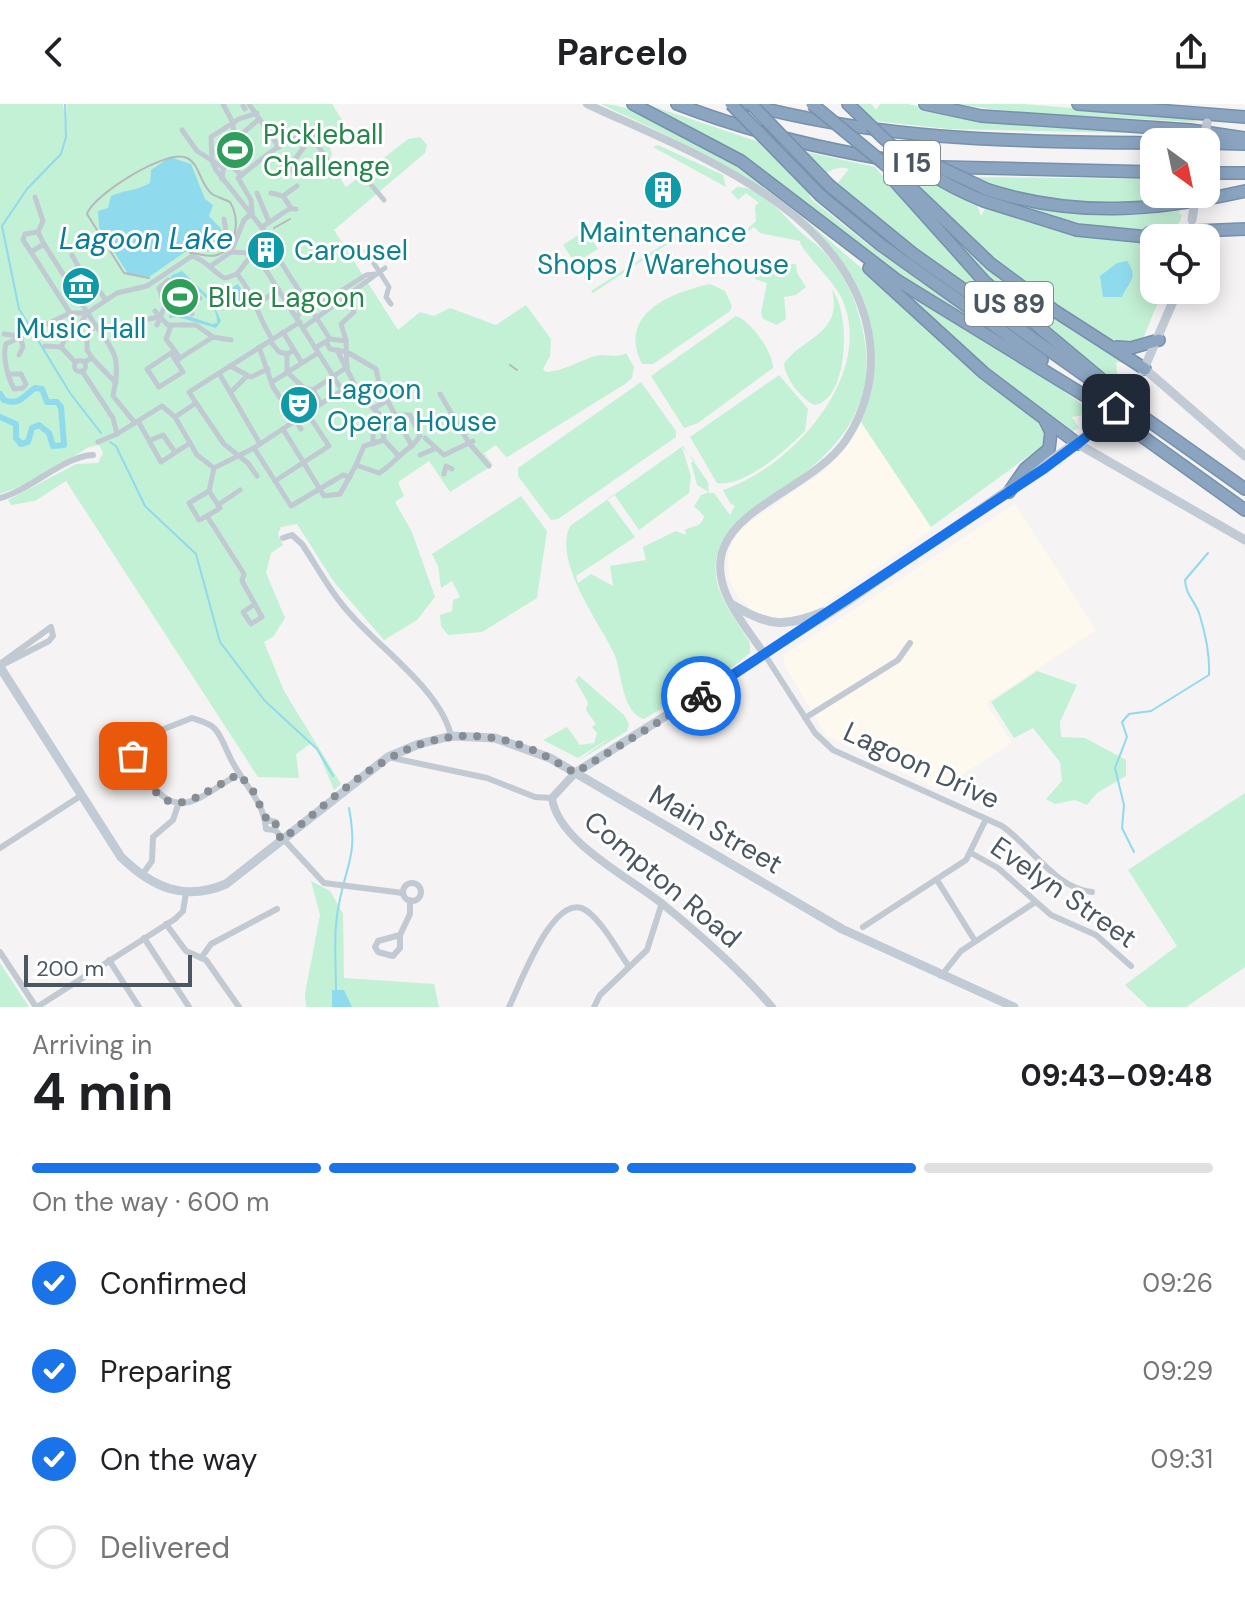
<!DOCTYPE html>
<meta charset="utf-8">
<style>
body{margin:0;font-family:"DM Sans",sans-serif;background:#f2f2f2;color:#202124;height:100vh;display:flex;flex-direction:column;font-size:30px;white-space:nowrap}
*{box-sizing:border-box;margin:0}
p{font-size:26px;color:#757577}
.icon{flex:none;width:44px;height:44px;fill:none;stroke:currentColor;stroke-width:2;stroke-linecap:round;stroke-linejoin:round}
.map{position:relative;height:903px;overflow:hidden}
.details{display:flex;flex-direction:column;background:#fff;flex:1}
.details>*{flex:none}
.needle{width:52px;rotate:147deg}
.controls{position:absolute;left:1140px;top:24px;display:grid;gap:16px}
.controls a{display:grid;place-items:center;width:80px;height:80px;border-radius:16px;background:#fff;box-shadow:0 4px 20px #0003;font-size:40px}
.scale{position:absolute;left:24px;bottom:20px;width:168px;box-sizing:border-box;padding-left:8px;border:4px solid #4a5661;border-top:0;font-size:22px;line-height:28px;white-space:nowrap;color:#4a5661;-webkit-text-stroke:6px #fff;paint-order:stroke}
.pin{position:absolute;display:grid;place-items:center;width:68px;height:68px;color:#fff;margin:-34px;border-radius:16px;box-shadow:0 4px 12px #0006}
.courier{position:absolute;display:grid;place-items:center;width:80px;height:80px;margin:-40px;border:6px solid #1a73e8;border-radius:50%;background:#fff;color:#222;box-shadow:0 2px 10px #0007}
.head em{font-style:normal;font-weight:700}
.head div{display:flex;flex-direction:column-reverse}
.head{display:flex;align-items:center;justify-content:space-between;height:136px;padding:0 32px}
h1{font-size:52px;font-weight:700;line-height:60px}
.bar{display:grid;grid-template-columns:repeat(4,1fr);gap:12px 8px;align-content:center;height:96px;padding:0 32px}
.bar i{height:10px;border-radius:6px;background:#e0e0e0}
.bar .selected{background:#1a73e8}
.bar p{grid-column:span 4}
ol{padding:0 32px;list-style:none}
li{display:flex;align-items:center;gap:24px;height:88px}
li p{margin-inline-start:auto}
li .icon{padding:8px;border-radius:50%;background:#1a73e8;color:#fff;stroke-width:4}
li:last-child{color:#757577}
li i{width:44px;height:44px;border:4px solid #e0e0e0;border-radius:50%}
header{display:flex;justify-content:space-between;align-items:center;height:104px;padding:0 32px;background:#fff;font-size:36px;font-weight:700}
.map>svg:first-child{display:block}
.commercial{fill:#fdf9ef}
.green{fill:#c3f1d5;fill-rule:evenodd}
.water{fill:#90daee;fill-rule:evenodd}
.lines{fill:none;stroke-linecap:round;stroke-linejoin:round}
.stream{stroke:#90daee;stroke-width:2}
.canal{stroke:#90daee;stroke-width:6}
.motorway-casing{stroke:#7690ad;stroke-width:14}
.pedestrian{stroke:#c1cad2;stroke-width:5}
.minor{stroke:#c1cad2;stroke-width:6}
.tertiary{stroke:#c1cad2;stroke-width:8}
.secondary{stroke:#c1cbd6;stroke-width:9}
.motorway{stroke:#8ba5c1;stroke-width:11}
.rail{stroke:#b5b8bd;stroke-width:2}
.motorway-bridge-casing{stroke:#7690ad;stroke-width:14;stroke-linecap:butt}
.secondary-bridge{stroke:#c1cbd6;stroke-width:9}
.motorway-bridge{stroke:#8ba5c1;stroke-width:11}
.done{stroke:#868d94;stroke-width:8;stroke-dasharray:0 14.4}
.route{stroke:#1a73e8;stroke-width:10}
.labels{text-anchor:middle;stroke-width:6;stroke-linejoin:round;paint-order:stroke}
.shield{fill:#fff;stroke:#808990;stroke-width:2}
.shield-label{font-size:26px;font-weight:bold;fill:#4a5661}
.leisure-label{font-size:28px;fill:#27864d;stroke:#fff;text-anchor:start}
.culture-label{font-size:28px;fill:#0d838f;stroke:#fff}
.street-label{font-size:28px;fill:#4a5661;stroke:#fff}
.water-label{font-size:30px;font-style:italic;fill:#0c7c9b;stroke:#fff}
</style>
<header><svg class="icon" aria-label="back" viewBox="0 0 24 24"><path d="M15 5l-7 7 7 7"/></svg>Parcelo<svg class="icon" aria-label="share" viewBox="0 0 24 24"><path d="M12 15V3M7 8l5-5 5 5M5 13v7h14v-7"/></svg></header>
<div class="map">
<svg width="1245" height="903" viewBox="0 0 1245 903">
<rect width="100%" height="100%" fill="#f5f3f3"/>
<g class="commercial">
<path d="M861,318L932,425L813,508L794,515H769L753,507L738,492L729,475L728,452L732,438L743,423L824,367L846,343Z"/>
<path d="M1015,400L1096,526L986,599L1012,639L938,686L826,632L784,560V551Z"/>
</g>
<g class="green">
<path d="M0,0H63L66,16L67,0H332L349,27L329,41L332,50L329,57L346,83L408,35L420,33L427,41L425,49L334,126L398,226L420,208L434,212L450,204L496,221L526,201L551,235L550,252L543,265L546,268C567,267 587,252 601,251C611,251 617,254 626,249L634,263L632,274L625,280L509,352L506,353L496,341L484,349L493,361L450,388L429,357L398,378L404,392L395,398L412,428L435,493L417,516L384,536L334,478L297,420L281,423L278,430L283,441L271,449L266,469L285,514L273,533L264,538L284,587L341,680L334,686L317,645L310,640L296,650L299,674L258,673L66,377L35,397L11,401L8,396L76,360L98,359L103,349L99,341L89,343L30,379L0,390Z"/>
<path d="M601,0C643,0 726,53 763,79L1037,316L1046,328L1045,340L931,423L861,318C926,140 728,61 601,0Z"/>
<path d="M646,0L756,37L875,63L950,150L1030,225L906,137L837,80L849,65C830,59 820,76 809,89L811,95L866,139L994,230L886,162L751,56Z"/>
<path d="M856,0H871L876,6L880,0H908L983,18L1175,30L948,25L874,17Z"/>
<path d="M952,0H1023L1192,14L1196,18L1023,9Z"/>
<path d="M658,41L723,71L726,83L653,43Z"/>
<path d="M899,66L921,69L976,98L981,112L986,103L1072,131L1154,136V186H1163L1142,237L1118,238L1109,234L1003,164Z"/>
<path d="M969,73L1154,75V90H1185L1184,95C1111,105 1035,100 969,73Z"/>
<path d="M737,83C767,83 788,120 809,135C835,153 854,187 861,219C883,304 835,351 770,394C749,408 727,420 719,445C706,481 732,509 750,539V549L734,562L644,615C621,608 622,567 614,549C599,518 553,458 570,422L683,342L708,378L709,389H714L730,411L735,402L730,399L723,386C791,364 876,271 842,195C835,178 800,146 800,137L760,129L754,123L737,135L756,117L755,102L759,99L746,89L738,96L731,88ZM682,343L695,357L691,358L697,381L709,388L701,391L694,402L704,412C702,424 693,421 685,426L686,431L676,427L643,443L646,456L610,462L613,482L591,470L578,479L576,472L635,433L607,395L614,390L639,426L689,389L691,372Z"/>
<path d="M921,100L1014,184L1125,259L1116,258L1118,281L994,179Z"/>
<path d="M1012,100C1069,112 1122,114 1180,107L1178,110H1182L1180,118C1149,142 1047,111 1012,100Z"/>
<path d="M586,126L598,145L575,159L563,141Z"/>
<path d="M678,131H681L593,189L591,187Z"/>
<path d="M767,160H796L797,169L806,183L796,191L784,193L786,215L777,221L763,215L761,209L767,179L755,175L756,169Z"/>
<path d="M710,180L725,187L732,202L730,207L653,260H642C617,210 670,189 710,180Z"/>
<path d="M896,181L1044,273L1094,309L1072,313L1079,324L1071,328L971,251Z"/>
<path d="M832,186C851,209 849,295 815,301C802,296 785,274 784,260C802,233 843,231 832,186Z"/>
<path d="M736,212C751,217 773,248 773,264L698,319L684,324L651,272Z"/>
<path d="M779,271L808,305L805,327C785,347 744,384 717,379L690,333Z"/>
<path d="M641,278L676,327V333L558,415L551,416L518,372V364Z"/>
<path d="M521,392L547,427L537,494L482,528L448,531L441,522L440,511L452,507L453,496L460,493L452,477L441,484L438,462L432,450Z"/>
<path d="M1037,567L1077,581L1060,618L1061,633L1085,634L1126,656V672L1097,689L1087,701L1075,696L1055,700L1046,695L1062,677L1060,658L1033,624L1014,634L991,598Z"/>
<path d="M579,572L624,611L629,620L627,627L578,657L611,633L578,654L543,636L567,623L580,641L594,639L597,629L592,623L596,620L586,606L588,598L575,576Z"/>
<path d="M1245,689V863L1186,903H1148L1125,881L1177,842L1128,766Z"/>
<path d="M311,777L330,787L343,810L344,874L434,880L439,903H306L305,890L320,811Z"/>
<path d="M0,859L29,903H0Z"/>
</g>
<g class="water">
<path d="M170,53L191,60L205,95L213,101L209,112L222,126L217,147L185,148L149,173L128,170L99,123L98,107L108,104L111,92C124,86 137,87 150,79L151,66Z"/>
<path d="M1127,157C1139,174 1129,177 1122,193H1103L1100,172L1117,159Z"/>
<path d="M182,167L211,195L221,217L216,224L178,213L169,214L170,204L162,189L172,171ZM180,177C195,180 219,202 217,219L212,220L179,209L165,191Z"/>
<path d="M238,180L245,191L233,203L224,188Z"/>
<path d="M181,182L193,191L181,204L170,193Z"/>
<path d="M332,886H344L352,903H332Z"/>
</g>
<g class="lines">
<g class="stream">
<path d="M65,0L66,33L61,50L27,85L2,122L19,205L70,289L101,329"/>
<path d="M110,338L116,342L145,402L196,450L220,538L265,597L317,645L333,672"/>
<path d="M1134,748L1122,724L1124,701L1115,664L1127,633L1122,618L1129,610L1151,607L1209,571C1210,550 1206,532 1200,512C1196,497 1186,493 1185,476L1208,449"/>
<path d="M336,887C336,858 333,828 339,800C347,757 358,752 349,704"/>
</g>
<path class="canal" d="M0,290L4,296C20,302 23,292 35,284L42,285L47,298H57L61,303L64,341L53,342L49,329L39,321L32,324L28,338L21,340L16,334V320L0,313"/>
<defs>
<g id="motorway">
<path d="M633,0L741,57L898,177L1087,293"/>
<path d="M677,0C754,30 834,48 916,60"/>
<path d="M746,0C885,37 1011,37 1154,39"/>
<path d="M848,0L871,22"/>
<path d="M925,0L981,12L1190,26L1245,34"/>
<path d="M1078,0L1245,13"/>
<path d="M1206,39L1245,40"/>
<path d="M941,63L1154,68"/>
<path d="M1206,69H1245"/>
<path d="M899,72L991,160L1055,207L1145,265"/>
<path d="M891,73L984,177L1106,279"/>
<path d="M830,82L912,149L1245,385"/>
<path d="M988,86C1076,114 1156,107 1245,87"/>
<path d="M821,92L881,141L1042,256"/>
<path d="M984,97L1077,126L1158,134"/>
<path d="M1149,129L1245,125"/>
<path d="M869,164L984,269L1078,340"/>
<path d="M1117,243L1131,244L1159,236"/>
<path d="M1083,290L1245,406"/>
<path d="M1009,388L1025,365L1049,345L1051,328L1045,316"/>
</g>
</defs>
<use href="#motorway" class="motorway-casing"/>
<g class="pedestrian">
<path d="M249,0L279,43"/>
<path d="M243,2L245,5"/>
<path d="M257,9L239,15L211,33L212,57L216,66L274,139L277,152L330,235"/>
<path d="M182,26L197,47L222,63L230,61L242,71"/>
<path d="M234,37L259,15"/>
<path d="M271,51L285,59L295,55L313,31"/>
<path d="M289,58L291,66L296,67"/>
<path d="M362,70L384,96"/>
<path d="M222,75L226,44L234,37L233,19L223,0"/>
<path d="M257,89L269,118"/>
<path d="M271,89L283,92L291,104"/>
<path d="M283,92L297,82"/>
<path d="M35,93L43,117L38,128"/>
<path d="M252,108L251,96L238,74C258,59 287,29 312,32L328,57"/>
<path d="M252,109L244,116L231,148L249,149L267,131"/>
<path d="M262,123L289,105H296"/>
<path d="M256,142L255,149L342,286L364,296"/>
<path d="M220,145L227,133L224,115"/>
<path d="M366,147L389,183L386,193L391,200"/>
<path d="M31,148L23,136L25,130L38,128L44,140"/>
<path d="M72,151L89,182L76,190"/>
<path d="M250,156L263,161L277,152"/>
<path d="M212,161L231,148L222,139"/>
<path d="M237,170L250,153"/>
<path d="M90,174L106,196"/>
<path d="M256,200L279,186"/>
<path d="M182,204L189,206"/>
<path d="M192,210L190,199L200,194"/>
<path d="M160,213L168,221H183"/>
<path d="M297,213L302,205L311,206L366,171L376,170"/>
<path d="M148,215L160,213L155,207"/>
<path d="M157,221L165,202L159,184L168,176"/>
<path d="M183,221H196L213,233"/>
<path d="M96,222C118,251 120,257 113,292L135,319"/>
<path d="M171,222L166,235L180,254L213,233L231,236"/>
<path d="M304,223L385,164"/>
<path d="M283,228L294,246"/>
<path d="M4,230L20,232L23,243L19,251"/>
<path d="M346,236L341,220L354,208L351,202"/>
<path d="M270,237L279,248L287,250L294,246L302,259"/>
<path d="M326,238L330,245L347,248L376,265L380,283"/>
<path d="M45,242L61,243L69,227L80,220L87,209L117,189L147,182L192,152C205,155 220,174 225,174C229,174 233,171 237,170C254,190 258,213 272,235"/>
<path d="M61,243L75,258"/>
<path d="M259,243L273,283L301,325"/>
<path d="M315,244L330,235L346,237L347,263"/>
<path d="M337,246L358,287"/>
<path d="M287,250V268L304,284L313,286L321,300"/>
<path d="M92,254L116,279"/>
<circle cx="80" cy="262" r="5.5"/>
<path d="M176,257L171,249L147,265L159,283L183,268L176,257L180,254"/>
<path d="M84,258L92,254L87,246V230L96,222L44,140L31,148L70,209H86"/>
<path d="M230,262L251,273L268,265"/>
<path d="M82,267L113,314L117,330L162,302L175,313L196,299L189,288L300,218"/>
<path d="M219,269L260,340"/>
<path d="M9,270H21L26,280L23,284L14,285C8,274 2,252 6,240L70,209"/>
<path d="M272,278L318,249"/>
<path d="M313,286L347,263"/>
<path d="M231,288L247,272"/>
<path d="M440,290L469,339L473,337"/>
<path d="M364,295L382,313L384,336L399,352"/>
<path d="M196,299L224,340L248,359L257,372"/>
<path d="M374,304L387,297"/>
<path d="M308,310L329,342L275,377L291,402L343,371L350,373"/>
<path d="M175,313L197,351L214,364L254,344L342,286L380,283L412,342C399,350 393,361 379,369L356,361L364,342L384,336"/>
<path d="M383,316L394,311H410L420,332L412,342"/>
<path d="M138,317L161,358L190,339"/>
<path d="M283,325L324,392L340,390L356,361"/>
<path d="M425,334L444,351L469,339L489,362"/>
<path d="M151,336L163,331L175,348"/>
<path d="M98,338L117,330"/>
<path d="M373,340V328L383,320"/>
<path d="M254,344L275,377"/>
<path d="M420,351L434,345"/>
<path d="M214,364L209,387L220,404L207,412L244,470L242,477L262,513L251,520L243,508L255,500"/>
<path d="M444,370L446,362L452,365"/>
<path d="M218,401L240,386"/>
<path d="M207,412L199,416L189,399L209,387"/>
</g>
<g class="minor">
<path d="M0,394C31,386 64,352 93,351"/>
<path d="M283,434L292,431L302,440C318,464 332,491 352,512C382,546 441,587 451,632"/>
<path d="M765,551L815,629L833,646L1002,722C1031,742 1056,785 1092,788"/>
<path d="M0,560L51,523L53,532L49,537L0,562"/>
<path d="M805,614L898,556L910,539"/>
<path d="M388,653L487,674L535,693L552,694"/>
<path d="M239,670C204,689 179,720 150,678C143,668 133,658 134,645L146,632L192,614C200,617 210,619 215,625C223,634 227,649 233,659C246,683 264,698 266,725L275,726L276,718L267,716"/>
<path d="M275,726L324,779L403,789"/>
<path d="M0,744L82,691"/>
<path d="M971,749L998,764L1051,811L1096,831L1131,862"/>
<path d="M142,771L152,757L153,733L173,716L178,701"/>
<path d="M937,776L975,837"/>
<circle cx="412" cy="788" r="9"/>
<path d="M166,820L186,847L206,856L239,903"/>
<path d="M863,823L966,756L986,715"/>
<path d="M400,831V844L393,852L378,848L375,843L378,837L400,831L410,810V796"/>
<path d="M144,834L189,903"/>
<path d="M0,848L36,903"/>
<path d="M201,854L211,840L277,805"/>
<path d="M109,856L139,903"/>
<path d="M941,872L961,847L1034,799"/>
<path d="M37,903L175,815L183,807L186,789"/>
<path d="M509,903C520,881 555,783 587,807C604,820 616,844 628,861"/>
<path d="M594,903L600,891L647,846L662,799"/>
</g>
<g class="tertiary">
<path d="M587,0C690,48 855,106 870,239C874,273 865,308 846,336C817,379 740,401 724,443C708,482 745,521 765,551"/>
<path d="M575,669L552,694C558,739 633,775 665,802C703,833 740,866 772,903"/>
</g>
<g class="secondary">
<path d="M1145,265L1245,352"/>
<path d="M1143,267L1178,186"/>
<path d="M1078,340L1245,436"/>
<path d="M733,501C768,522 785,524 823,508"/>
<path d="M0,563L121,753C152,783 184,798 226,780L388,653L419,640L451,632L495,634L550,654L842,825L1014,903"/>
<path d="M575,669L845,499L1090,329"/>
</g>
<use href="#motorway" class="motorway"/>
<g class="rail">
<path d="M274,124L290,115"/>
<path d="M149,174L124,169L87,110C93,91 167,44 187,54C200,60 200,81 212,90C217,93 224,95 230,98C240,113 238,144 217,151C209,154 198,149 190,149"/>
<path d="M510,261L517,266"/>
</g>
<defs>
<g id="motorway-bridge">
<path d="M731,0L821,92"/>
<path d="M751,0L830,82"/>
<path d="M812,0L899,72"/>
<path d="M871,22C903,55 941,80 984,97"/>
<path d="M914,51L988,86"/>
</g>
</defs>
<use href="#motorway-bridge" class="motorway-bridge-casing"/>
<g class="secondary-bridge">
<path d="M1204,38L1207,19"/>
<path d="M1192,116L1196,90"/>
<path d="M1090,329L1138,276"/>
</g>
<use href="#motorway-bridge" class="motorway-bridge"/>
</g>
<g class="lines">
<path class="done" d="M133,652C168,722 183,700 239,670L253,687L267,716L276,718L275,726L282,736C356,676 423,604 526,643C544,650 559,660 575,669L701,592"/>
<path class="route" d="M701,592L1045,364L1085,334L1116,304"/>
</g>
<defs>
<symbol id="stadium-disc" viewBox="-11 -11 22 22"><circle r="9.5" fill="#2e9e5b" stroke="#fff"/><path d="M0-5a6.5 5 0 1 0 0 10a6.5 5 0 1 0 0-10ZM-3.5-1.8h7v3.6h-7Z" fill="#fff"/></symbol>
<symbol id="building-disc" viewBox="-11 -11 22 22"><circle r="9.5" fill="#0f9aa8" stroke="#fff"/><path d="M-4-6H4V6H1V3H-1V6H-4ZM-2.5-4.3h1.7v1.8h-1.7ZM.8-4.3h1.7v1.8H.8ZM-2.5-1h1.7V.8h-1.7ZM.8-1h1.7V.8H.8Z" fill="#fff"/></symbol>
<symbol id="museum-disc" viewBox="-11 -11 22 22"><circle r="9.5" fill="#0f9aa8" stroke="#fff"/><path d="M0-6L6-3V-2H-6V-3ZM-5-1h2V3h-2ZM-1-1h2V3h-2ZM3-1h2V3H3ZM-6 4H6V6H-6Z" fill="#fff"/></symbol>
<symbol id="theatre-disc" viewBox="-11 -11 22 22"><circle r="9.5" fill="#0f9aa8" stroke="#fff"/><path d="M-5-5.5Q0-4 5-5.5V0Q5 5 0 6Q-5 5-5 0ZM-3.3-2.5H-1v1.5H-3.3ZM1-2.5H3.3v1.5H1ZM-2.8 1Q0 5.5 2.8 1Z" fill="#fff"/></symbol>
</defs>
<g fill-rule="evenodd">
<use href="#stadium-disc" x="213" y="24" width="44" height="44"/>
<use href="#building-disc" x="641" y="64" width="44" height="44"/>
<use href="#building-disc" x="244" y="124" width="44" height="44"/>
<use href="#museum-disc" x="59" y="160" width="44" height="44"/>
<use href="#stadium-disc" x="158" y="171" width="44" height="44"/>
<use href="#theatre-disc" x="277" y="279" width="44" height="44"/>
</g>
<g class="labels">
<g class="shield">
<rect x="884" y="37" width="56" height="44" rx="6"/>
<rect x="965" y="178" width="88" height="44" rx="6"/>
</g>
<g class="shield-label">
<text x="912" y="68">I 15</text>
<text x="1009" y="209">US 89</text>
</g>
<g class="leisure-label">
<text x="263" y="40">Pickleball<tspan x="263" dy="32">Challenge</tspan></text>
<text x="208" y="203">Blue Lagoon</text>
</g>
<g class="culture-label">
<text x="663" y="138">Maintenance<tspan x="663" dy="32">Shops / Warehouse</tspan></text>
<text x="294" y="156" text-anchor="start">Carousel</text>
<text x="81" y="234">Music Hall</text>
<text x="327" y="295" text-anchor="start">Lagoon<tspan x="327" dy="32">Opera House</tspan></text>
</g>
<g class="street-label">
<text transform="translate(922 661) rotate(25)" y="10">Lagoon Drive</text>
<text transform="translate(716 725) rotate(30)" y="10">Main Street</text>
<text transform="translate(663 775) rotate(40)" y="10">Compton Road</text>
<text transform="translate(1064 788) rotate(35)" y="10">Evelyn Street</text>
</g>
<g class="water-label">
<text x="146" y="145">Lagoon Lake</text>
</g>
</g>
</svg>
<div class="controls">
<a><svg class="needle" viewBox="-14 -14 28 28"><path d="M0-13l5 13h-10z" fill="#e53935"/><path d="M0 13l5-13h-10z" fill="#757577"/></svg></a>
<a><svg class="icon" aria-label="locate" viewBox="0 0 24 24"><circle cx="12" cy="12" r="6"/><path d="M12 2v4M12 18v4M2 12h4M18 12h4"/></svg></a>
</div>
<div class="scale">200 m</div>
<div class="pin" style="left:133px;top:652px;background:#ea580c"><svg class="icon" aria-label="bag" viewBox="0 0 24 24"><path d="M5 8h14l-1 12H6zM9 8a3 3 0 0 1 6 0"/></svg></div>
<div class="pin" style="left:1116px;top:304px;background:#1f2937"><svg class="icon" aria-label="home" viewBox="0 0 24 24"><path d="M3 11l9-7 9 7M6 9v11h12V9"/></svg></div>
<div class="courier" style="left:701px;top:592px"><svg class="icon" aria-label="bike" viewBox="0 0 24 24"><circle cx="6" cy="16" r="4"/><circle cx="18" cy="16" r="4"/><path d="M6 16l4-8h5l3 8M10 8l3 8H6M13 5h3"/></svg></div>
</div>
<section class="details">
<div class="head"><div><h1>4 min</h1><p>Arriving in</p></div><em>09:43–09:48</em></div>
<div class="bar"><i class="selected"></i><i class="selected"></i><i class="selected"></i><i></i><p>On the way · 600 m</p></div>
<ol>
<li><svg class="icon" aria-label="check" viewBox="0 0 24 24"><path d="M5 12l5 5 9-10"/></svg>Confirmed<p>09:26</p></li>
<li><svg class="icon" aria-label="check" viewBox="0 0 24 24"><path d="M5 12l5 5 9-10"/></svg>Preparing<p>09:29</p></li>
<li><svg class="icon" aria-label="check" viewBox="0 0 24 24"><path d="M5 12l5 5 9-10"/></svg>On the way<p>09:31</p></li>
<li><i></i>Delivered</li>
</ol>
</section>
